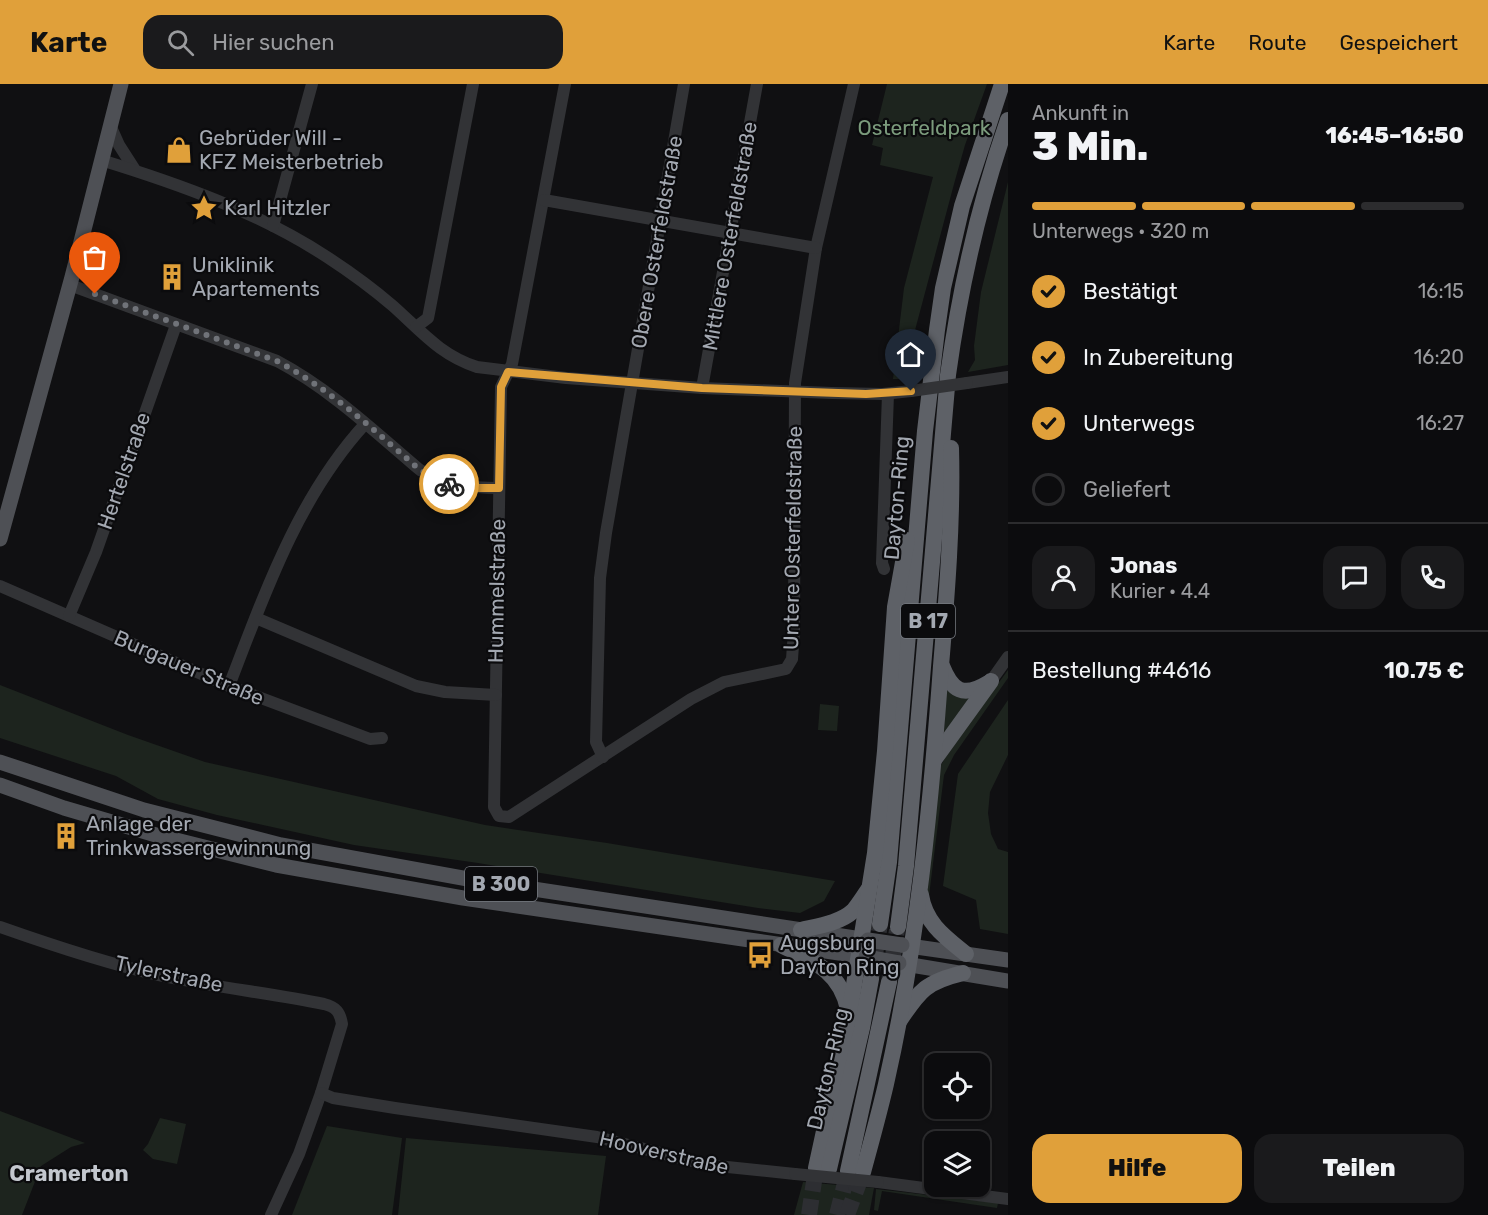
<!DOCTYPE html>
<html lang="de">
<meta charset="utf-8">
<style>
body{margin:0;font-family:Rubik,sans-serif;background:#1a1a1c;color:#f1f3f6;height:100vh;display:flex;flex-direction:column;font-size:22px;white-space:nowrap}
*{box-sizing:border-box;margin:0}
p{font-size:20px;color:#9a9b9e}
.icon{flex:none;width:33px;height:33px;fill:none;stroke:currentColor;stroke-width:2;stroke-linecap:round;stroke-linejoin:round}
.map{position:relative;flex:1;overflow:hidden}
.sheet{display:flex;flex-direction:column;background:#0c0c0e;width:480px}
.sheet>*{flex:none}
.controls{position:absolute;left:924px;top:969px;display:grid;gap:12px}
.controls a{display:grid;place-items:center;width:66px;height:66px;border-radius:12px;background:#0c0c0e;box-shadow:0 2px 4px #0004,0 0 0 2px #2c2c2e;font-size:30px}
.pin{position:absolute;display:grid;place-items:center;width:51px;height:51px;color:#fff;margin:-62px -26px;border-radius:50% 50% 50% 0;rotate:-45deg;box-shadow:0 0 6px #0007}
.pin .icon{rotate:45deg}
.courier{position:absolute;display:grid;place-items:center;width:60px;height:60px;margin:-30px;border:4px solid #e0a03a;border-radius:50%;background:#fff;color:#222;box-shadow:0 2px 8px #0007}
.summary em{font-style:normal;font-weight:800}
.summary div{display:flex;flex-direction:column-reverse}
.summary{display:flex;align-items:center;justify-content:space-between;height:102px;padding:0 24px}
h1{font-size:39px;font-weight:800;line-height:45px}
.bar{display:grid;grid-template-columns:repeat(4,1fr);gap:9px 6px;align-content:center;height:72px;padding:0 24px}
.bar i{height:8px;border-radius:4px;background:#2c2c2e}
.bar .current{background:#e0a03a}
.bar p{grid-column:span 4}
.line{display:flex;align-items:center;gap:15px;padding:0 24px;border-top:2px solid #2c2c2e}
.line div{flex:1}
.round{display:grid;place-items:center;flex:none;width:63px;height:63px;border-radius:18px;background:#1a1a1c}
ol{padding:0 24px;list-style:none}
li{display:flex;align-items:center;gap:18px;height:66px}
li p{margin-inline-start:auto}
li .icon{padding:6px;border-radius:50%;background:#e0a03a;color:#111;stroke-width:4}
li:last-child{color:#9a9b9e}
li i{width:33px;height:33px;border:3px solid #2c2c2e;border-radius:50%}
.action{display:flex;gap:12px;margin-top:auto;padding:12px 24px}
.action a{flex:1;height:69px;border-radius:18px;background:#e0a03a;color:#111;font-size:24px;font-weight:800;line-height:69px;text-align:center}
.action a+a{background:#1a1a1c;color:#f1f3f6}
header{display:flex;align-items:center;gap:36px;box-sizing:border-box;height:84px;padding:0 30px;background:#e0a03a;color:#111}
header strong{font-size:28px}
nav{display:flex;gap:33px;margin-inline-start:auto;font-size:21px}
.search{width:420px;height:54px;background:#1a1a1c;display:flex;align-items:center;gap:15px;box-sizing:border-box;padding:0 21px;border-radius:18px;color:#9a9b9e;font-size:22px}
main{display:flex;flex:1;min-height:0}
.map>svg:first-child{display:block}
.green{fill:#1d241e}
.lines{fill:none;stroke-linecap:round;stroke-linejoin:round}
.highway-tunnel{stroke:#2d2e32;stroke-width:16;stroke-dasharray:16 8;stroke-linecap:butt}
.minor{stroke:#323336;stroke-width:12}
.major{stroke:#4e5055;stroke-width:15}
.highway{stroke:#5e6167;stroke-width:16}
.minor-bridge{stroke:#323336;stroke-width:12}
.major-bridge{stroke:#4e5055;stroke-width:15}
.done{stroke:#707379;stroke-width:6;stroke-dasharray:0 10.8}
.route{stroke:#e0a03a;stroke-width:8}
.labels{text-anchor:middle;stroke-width:4.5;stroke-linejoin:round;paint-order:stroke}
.shield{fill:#0b0b0d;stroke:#757980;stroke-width:1.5}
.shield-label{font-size:20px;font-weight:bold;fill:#a3a8b1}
.park-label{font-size:21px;fill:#7b9b7c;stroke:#0b0b0d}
.poi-label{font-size:21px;fill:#a3a8b1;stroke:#0b0b0d;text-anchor:start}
.street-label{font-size:21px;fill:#a3a8b1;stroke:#0b0b0d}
.neighbourhood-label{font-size:22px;font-weight:bold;fill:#c3c7ce;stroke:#0b0b0d}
</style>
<header>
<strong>Karte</strong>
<div class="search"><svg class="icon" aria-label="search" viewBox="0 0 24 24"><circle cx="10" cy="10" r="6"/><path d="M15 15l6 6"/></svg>Hier suchen</div>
<nav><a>Karte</a><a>Route</a><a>Gespeichert</a></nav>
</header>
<main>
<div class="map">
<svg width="1008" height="1131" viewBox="0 0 1008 1131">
<rect width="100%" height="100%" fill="#101012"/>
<g class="green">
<path d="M887,0H987L965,61L954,100L914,250L909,286L911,295H893L904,204L933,93L880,81L883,64L872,61Z"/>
<path d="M1008,98V281L968,288L975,276L974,262L981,208Z"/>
<path d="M1008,586V594L954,671L944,691L929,812L925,811L940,683L950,665Z"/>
<path d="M0,601L128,651L205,678L485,741L607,759L835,797L824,817L800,829L758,824L478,779L354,761L217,731L158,715L116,692L0,654Z"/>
<path d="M945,606L973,612L944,655Z"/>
<path d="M1008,616V671L990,708L988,729L991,750L998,765L1008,768V850L980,845L976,816L943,802L958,690Z"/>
<path d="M820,620L839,622L837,647L818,646Z"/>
<path d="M0,1027L85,1059L71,1063L41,1082L22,1131H0Z"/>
<path d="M160,1034L186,1040L177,1080L153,1075L143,1066L148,1060Z"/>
<path d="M327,1042L402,1054L392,1131H292Z"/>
<path d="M406,1054L606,1072L598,1131H398Z"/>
<path d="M803,1098L874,1104L869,1131H794Z"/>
<path d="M876,1105L998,1119L997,1124L882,1107L878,1127L874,1126Z"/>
</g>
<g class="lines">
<g class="highway-tunnel">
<path d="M871,895L880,840"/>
<path d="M889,898L897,846"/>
<path d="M809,1131L816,1084"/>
<path d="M837,1131L848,1087"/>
<path d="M847,1131L863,1088"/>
</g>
<g class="minor">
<path d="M565,0L512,280L501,303L494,723L499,732L509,733L691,615L724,598L786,585L792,575L794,547L795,299L816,164L854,0"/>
<path d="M110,41L119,61L135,86"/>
<path d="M101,76C179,100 258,128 327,173C350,188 372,204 393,222C421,247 440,271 477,283L566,294L702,304L832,309L883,310L911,307"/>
<path d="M544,116L816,164"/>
<path d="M273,142L312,0"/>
<path d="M70,201L277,277C330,305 374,347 420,386C446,401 470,404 499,404"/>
<path d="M416,243L428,234L429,229L473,0"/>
<path d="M967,299L1008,293"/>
<path d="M702,304L757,0"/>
<path d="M884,485L882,479L888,310"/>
<path d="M0,502L229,602L370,655L382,654"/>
<path d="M69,532L96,468L176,241"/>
<path d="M256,534L416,602L445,608L496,611"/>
<path d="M991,597L1008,573"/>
<path d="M229,602C264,511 298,413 365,340"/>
<path d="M603,673L596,658L600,494L606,449L684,0"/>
<path d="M0,843C51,861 104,879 158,891C213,903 269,909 324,920C336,923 340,928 342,940L321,1009L299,1070L271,1131"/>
<path d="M321,1009L333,1014L395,1024L597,1053L708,1081L795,1090"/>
<path d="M878,1098L1008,1115"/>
</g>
<g class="major">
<path d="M0,455L72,193L121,0"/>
<path d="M0,678L144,726L281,761L468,795L868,856"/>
<path d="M0,701L64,724L156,751L276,781L463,814L866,873"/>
<path d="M902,861L1008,876"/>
<path d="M899,879L1008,897"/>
</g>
<g class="highway">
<path d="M942,582C952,607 963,614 988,599"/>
<path d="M934,676L991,597"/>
<path d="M921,811C925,839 945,853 966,870"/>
<path d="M880,840L889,778L925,347L937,246L943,204L962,122L1002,0"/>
<path d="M898,843L906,782L948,291C960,204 979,119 1008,36"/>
<path d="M801,846C818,842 840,839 853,827C858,821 863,813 868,806"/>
<path d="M781,861C813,877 840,887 848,925"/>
<path d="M900,936C920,906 926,898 963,889"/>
<path d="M816,1084L849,932L875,769L885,667L895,523L907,456"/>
<path d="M829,1085L862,944L871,895"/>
<path d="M848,1087L889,898"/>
<path d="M863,1088C871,1059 879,1030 886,1000C917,863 931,722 941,582C947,510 953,436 951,364"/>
</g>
<g class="minor-bridge">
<path d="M911,307L967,299"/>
<path d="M795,1090L878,1098"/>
</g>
<g class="major-bridge">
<path d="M868,856L902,861"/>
<path d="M866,873L899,879"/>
</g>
</g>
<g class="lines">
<path class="done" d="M95,210L277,277C330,305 375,347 420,386L436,395L449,400"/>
<path class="route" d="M449,400L468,404H499L501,303L508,288L702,304L866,310L911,307"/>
</g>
<defs>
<symbol id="shop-bare" viewBox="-9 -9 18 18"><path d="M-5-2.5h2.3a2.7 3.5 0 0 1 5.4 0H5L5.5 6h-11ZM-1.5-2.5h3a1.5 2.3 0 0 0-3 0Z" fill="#e0a03a" stroke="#0b0b0d" stroke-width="2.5" paint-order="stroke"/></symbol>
<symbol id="sight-bare" viewBox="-9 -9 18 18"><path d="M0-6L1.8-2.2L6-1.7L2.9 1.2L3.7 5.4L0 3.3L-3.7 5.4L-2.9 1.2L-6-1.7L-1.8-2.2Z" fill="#e0a03a" stroke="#0b0b0d" stroke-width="2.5" paint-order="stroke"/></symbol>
<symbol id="building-bare" viewBox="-9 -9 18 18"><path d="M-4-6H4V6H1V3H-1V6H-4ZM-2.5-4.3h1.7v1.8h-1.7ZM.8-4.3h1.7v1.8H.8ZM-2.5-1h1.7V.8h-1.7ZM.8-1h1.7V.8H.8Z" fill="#e0a03a" stroke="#0b0b0d" stroke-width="2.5" paint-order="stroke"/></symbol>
<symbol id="bus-bare" viewBox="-9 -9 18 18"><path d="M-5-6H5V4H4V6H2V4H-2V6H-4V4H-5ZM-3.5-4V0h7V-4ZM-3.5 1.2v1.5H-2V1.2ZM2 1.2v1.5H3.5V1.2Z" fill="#e0a03a" stroke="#0b0b0d" stroke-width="2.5" paint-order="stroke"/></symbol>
</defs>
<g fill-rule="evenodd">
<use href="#shop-bare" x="160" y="47" width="38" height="38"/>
<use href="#sight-bare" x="185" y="105" width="38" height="38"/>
<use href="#building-bare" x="153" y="174" width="38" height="38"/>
<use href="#building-bare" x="47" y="733" width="38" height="38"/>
<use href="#bus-bare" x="741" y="852" width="38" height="38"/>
</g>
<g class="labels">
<g class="shield">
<rect x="901" y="520" width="54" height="34" rx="4.5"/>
<rect x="465" y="783" width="72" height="34" rx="4.5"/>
</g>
<g class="shield-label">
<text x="928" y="544">B 17</text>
<text x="501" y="807">B 300</text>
</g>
<g class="park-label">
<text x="924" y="51">Osterfeldpark</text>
</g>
<g class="poi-label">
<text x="199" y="61">Gebrüder Will -<tspan x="199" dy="24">KFZ Meisterbetrieb</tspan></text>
<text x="224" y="131">Karl Hitzler</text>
<text x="192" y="188">Uniklinik<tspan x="192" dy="24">Apartements</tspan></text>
<text x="86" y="747">Anlage der<tspan x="86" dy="24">Trinkwassergewinnung</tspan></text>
<text x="780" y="866">Augsburg<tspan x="780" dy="24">Dayton Ring</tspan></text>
</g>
<g class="street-label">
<text transform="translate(730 152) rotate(-80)" y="7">Mittlere Osterfeldstraße</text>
<text transform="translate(657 158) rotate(-80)" y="7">Obere Osterfeldstraße</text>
<text transform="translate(124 387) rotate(-71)" y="7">Hertelstraße</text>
<text transform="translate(897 414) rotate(-85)" y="7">Dayton-Ring</text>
<text transform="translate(793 454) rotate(-89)" y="7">Untere Osterfeldstraße</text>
<text transform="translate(497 507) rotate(-89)" y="7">Hummelstraße</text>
<text transform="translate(189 584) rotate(23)" y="7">Burgauer Straße</text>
<text transform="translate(169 890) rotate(12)" y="7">Tylerstraße</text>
<text transform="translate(828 985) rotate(-77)" y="7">Dayton-Ring</text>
<text transform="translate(664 1069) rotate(13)" y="7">Hooverstraße</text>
</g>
<g class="neighbourhood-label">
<text x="69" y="1097">Cramerton</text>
</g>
</g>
</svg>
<div class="controls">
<a><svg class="icon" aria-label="locate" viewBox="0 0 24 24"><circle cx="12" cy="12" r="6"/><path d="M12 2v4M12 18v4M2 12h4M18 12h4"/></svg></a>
<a><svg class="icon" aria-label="layers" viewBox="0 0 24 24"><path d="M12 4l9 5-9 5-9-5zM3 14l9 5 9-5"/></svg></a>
</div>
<div class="pin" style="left:95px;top:210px;background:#ea580c"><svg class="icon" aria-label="bag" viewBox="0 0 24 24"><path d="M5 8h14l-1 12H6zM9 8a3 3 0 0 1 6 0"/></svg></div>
<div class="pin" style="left:911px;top:307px;background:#1f2937"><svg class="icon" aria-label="home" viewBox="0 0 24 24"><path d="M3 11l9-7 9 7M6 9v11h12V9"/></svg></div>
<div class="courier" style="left:449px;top:400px"><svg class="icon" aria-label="bike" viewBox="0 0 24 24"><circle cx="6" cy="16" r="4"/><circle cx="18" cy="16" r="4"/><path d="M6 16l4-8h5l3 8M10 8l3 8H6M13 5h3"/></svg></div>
</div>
<section class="sheet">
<div class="summary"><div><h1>3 Min.</h1><p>Ankunft in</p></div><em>16:45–16:50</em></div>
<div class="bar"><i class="current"></i><i class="current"></i><i class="current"></i><i></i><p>Unterwegs · 320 m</p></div>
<ol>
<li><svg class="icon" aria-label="check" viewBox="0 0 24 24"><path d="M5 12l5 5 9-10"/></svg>Bestätigt<p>16:15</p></li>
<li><svg class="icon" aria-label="check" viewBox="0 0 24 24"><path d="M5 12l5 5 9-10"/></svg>In Zubereitung<p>16:20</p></li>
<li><svg class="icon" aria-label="check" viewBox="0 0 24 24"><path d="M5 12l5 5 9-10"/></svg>Unterwegs<p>16:27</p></li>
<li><i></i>Geliefert</li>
</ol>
<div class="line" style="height:108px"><a class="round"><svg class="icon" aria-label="person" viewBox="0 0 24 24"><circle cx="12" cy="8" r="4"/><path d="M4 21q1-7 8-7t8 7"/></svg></a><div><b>Jonas</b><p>Kurier · 4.4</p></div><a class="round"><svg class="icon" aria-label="chat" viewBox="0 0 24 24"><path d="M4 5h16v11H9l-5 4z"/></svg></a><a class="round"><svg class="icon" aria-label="phone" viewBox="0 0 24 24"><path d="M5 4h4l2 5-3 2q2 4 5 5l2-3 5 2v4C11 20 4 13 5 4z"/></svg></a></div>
<div class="line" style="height:78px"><div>Bestellung #4616</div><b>10.75 €</b></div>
<div class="action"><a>Hilfe</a><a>Teilen</a></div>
</section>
</main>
